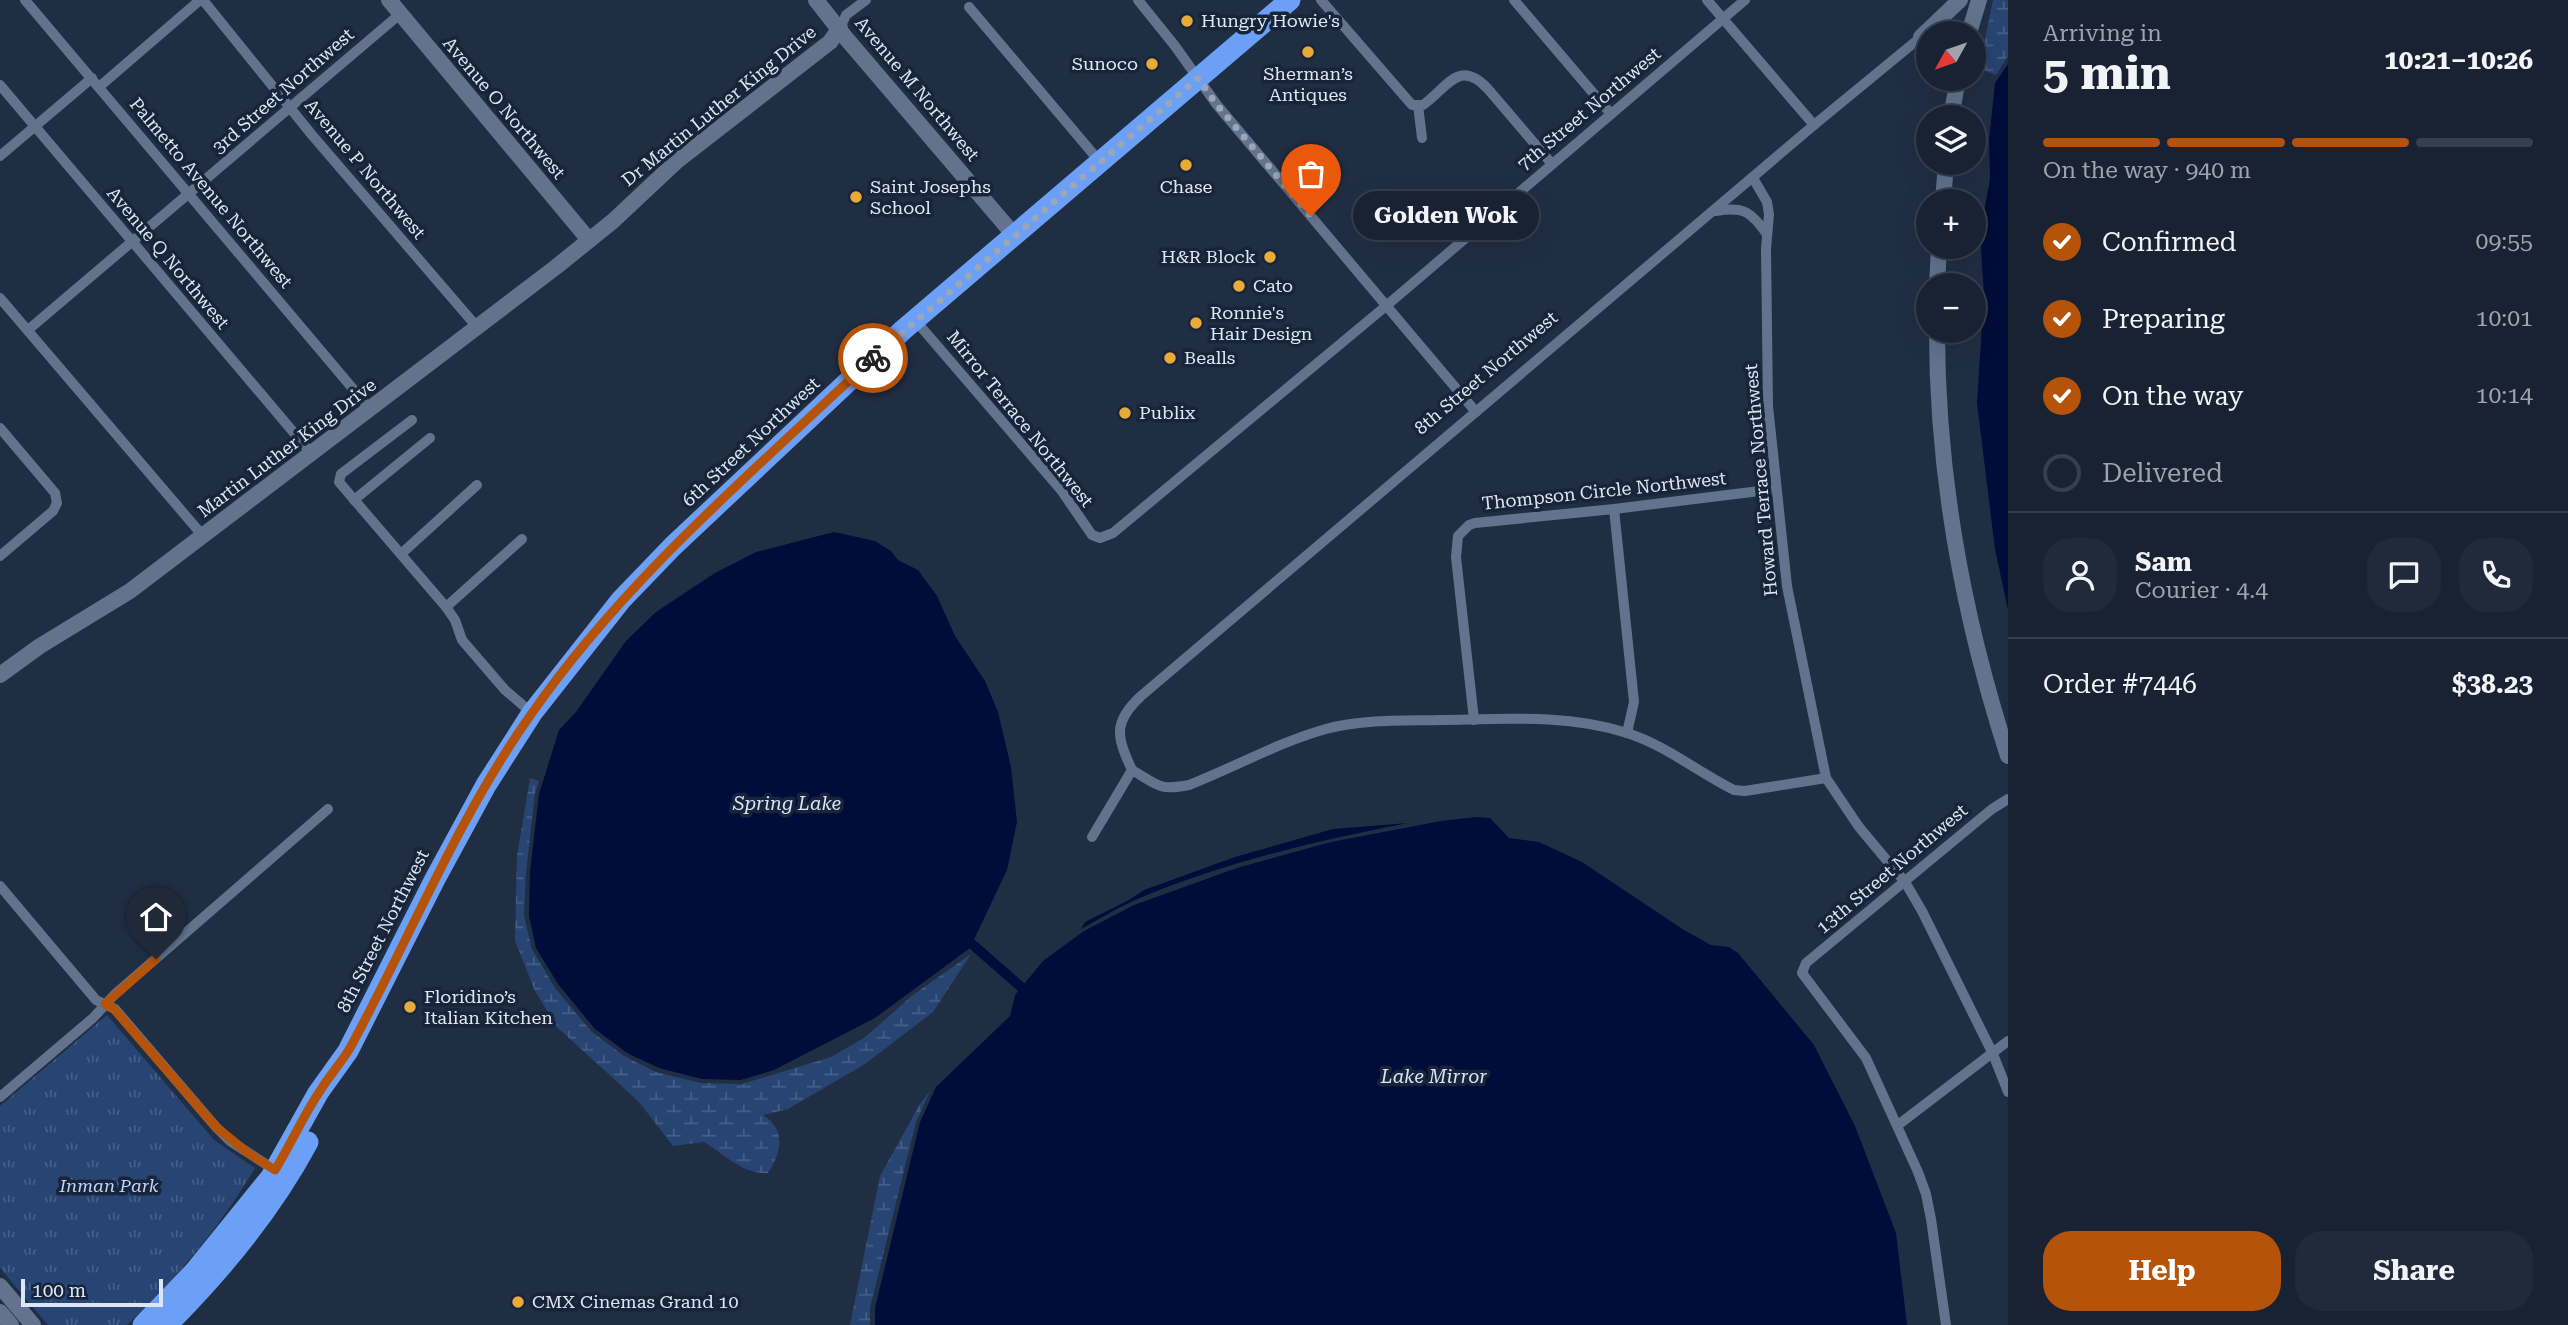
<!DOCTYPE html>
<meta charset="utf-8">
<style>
body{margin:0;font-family:"Roboto Serif",serif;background:#212a3b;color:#f1f3f6;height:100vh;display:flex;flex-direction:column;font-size:26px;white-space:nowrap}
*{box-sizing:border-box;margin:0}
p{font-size:23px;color:#9fa4ac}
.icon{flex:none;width:38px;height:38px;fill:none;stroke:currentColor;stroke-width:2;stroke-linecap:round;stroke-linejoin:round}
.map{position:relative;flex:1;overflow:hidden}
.drawer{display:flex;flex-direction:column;background:#182233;width:560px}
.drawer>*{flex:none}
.needle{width:46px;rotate:230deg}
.fabs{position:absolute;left:1916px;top:21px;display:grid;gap:14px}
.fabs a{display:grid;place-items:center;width:70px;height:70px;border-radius:50%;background:#182233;box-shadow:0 7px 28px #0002,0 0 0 2px #363f4e;font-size:35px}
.scale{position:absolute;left:21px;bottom:18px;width:142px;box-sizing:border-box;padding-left:7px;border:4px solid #dde6f5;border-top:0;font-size:19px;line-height:24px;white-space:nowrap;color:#dde6f5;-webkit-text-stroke:5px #17243a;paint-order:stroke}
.pin{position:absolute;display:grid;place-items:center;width:60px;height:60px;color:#fff;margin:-72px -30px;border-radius:50% 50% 50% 0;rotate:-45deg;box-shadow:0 0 7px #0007}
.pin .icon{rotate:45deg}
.courier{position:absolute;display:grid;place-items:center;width:70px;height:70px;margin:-35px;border:5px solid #b45309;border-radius:50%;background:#fff;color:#222;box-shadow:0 2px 9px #0007}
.bubble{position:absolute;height:49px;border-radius:24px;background:#182233;box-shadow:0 7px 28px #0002,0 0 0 2px #363f4e;font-size:23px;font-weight:700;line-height:49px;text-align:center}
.headline em{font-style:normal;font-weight:700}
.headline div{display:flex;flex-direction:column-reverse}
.headline{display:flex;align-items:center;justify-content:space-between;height:119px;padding:0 35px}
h1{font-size:46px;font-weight:700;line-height:52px}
.bar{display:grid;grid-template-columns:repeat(4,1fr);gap:10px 7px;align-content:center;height:84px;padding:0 35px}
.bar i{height:9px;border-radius:5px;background:#363f4e}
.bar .selected{background:#b45309}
.bar p{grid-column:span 4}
.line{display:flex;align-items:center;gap:18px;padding:0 35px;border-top:2px solid #363f4e}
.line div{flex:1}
.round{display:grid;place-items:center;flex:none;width:74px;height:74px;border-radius:28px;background:#212a3b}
ol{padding:0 35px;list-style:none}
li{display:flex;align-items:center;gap:21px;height:77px}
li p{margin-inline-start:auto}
li .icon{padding:7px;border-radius:50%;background:#b45309;color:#fff;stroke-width:4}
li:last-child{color:#9fa4ac}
li i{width:38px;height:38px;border:4px solid #363f4e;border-radius:50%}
.button{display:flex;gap:14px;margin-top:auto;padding:14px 35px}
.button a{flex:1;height:80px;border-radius:28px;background:#b45309;color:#fff;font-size:28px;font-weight:700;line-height:80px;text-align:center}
.button a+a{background:#212a3b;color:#f1f3f6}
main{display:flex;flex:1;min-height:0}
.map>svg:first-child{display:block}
.grass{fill:url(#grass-tufts)}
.wetland{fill:url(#wetland-marsh)}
.water{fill:#000c39}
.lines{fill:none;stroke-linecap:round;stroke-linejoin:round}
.canal{stroke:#000c39;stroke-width:10}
.street{stroke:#63738d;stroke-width:10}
.secondary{stroke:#63738d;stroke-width:16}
.highway{stroke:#6ba0f6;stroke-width:21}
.done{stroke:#9ba6b7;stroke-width:7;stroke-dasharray:0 12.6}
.route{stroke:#b45309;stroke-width:9}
.poi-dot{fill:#e8ab37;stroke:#17243a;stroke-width:2.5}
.labels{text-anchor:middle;stroke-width:7;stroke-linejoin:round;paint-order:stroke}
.poi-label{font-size:18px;fill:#dde6f5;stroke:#17243a;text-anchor:start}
.street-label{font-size:18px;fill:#dde6f5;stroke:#17243a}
.park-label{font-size:18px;font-style:italic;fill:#bed6fb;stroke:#17243a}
.water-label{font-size:19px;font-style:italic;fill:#d8e5f8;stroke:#17243a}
</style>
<main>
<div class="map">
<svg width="2008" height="1325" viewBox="0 0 2008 1325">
<defs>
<pattern id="grass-tufts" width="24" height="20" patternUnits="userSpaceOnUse" patternTransform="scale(1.75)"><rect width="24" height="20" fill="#274472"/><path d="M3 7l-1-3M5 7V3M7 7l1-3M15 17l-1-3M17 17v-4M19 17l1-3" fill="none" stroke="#465f87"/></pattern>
<pattern id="wetland-marsh" width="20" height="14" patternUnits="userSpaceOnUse" patternTransform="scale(1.75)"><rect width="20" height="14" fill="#274472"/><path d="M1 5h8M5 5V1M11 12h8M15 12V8" fill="none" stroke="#465f87"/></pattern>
</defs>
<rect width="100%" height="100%" fill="#202e44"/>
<path class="grass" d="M107,1015L214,1140L255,1168C220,1227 177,1278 127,1325H48L0,1268V1106Z"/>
<g class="wetland">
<path d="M1993,0H2008V56L1996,75L1979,68Z"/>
<path d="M530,778L539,781L535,793L526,873L524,916L532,949L555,988L592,1032L624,1056L656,1072L701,1083L742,1084L831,1057L864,1038L913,995L971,954L933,1012L865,1064L788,1109L763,1115C786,1130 782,1152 768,1173C744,1175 724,1154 704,1142L673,1146L639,1102L558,1028L535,991L515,941L517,856Z"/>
<path d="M930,1091L916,1122L870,1308V1325H850L880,1176L920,1104Z"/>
</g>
<g class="water">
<path d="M2008,64V610L1995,549L1977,403L1984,294L1980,234L1990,179L1989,140L1995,83Z"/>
<path d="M834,532L875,541L891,551L898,560L918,570L937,596L955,636L985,681L998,712L1011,767L1017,822L1007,870L970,948L875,1018L774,1070L741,1080L702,1079L659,1068L627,1053L595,1029L558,984L536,948L529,916L530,872L539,794L559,730L576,712L626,641L656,612L715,573L756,552Z"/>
<path d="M1476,817L1490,818L1509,838L1539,842L1582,862L1684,930L1711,945L1729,947L1738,953L1814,1045L1855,1126L1896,1233L1907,1325H875V1308L920,1122L936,1087L1010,1016L1015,995L1043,961L1084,931L1134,905L1237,868L1331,842L1441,821Z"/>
<path d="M1408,823C1315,841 1221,863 1133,901C1115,909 1098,920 1081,929L1085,922L1129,900L1144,890L1235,857L1333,829Z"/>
</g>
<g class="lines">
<path class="canal" d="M972,944L1021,987"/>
<g class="street">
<path d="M25,0L370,409"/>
<path d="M203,0L312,135L477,327"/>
<path d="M1138,0L1175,46L1217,105L1476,412"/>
<path d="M1321,0L1412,105H1423C1448,87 1459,58 1488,89L1552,164"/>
<path d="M1514,0L1611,114"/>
<path d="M1707,0L1814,125"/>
<path d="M969,7L1100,162"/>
<path d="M840,28L846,15L866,0"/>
<path d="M0,85L311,453"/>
<path d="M99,87L200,0"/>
<path d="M1418,105L1422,138"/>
<path d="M0,156L92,78"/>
<path d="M1753,178L1767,202L1769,214L1766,249L1768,406L1787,586L1826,778L1859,827L1905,882L1922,911L1993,1054L2008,1092"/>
<path d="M1716,211C1744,206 1751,212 1767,234"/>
<path d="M0,298L203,536"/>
<path d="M915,320L1061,490L1092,535L1100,538L1113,533L1386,306L1745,0"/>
<path d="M28,330L400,14"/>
<path d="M412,420L341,474L339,482L446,607L455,620L462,640L505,690L532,713"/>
<path d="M0,428L55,493L57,503L53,511L0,556"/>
<path d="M354,500L430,438"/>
<path d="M1614,509L1634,702L1627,733"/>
<path d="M401,554L477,485"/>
<path d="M446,607L522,539"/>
<path d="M1474,720L1456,557L1458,536L1469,525L1475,523L1614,509L1776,489"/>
<path d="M1132,770C1117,737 1112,723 1141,696L1814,125L1921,37L1926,36"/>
<path d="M1132,770C1158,785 1158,791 1189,785C1235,767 1279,742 1326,729C1363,719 1404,721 1442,720C1503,719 1568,714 1627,733C1665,745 1698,772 1734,790L1745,791L1826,778"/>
<path d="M1092,837L1132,770"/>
<path d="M0,886L96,1000L115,1009L216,1127L230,1141L275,1170"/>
<path d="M0,1097L93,1018L114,995L328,809"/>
<path d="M1898,1125L2008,1041"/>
<path d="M1946,1325L1931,1219L1926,1194L1918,1172L1866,1058L1802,973L1806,963L1992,809L2008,799"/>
</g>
<g class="secondary">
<path d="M389,0L589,240"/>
<path d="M816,0L845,37L1014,235"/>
<path d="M1969,33L1979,0"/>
<path d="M1921,37L1960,0"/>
<path d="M1951,117L1958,79"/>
<path d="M1943,201L1946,163"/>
<path d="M1937,285L1939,247"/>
<path d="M1937,331C1937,474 1964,620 2008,756"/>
<path d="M0,675L40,646L130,591L556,267L613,221L677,161L830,42L840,28"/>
<path d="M0,1286L33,1325"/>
<path d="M0,1312L11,1325"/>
</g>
<g class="highway">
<path d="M143,1325L194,1272L271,1177L318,1093L348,1051L435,879L486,785L532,713L621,600L673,546L903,330L1290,0"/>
<path d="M167,1325C222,1270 271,1211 308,1142"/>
</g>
</g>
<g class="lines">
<path class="done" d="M873,358L1198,78L1217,105L1311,216"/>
<path class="route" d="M156,959L105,1004L114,1009L216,1127L248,1153L275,1170C291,1144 303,1116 320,1091C329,1076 341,1063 350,1048C411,936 458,817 532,713C627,577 754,471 873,358"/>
</g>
<g class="poi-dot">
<circle cx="1187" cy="21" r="7"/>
<circle cx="1308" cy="52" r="7"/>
<circle cx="1152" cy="64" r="7"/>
<circle cx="1186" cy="165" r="7"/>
<circle cx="856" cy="197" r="7"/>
<circle cx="1270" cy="257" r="7"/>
<circle cx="1239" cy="286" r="7"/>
<circle cx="1196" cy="323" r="7"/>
<circle cx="1170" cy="358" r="7"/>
<circle cx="1125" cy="413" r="7"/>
<circle cx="410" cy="1007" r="7"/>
<circle cx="518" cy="1302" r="7"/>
</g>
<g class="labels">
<g class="poi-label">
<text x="1201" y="27">Hungry Howie's</text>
<text x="1138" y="70" text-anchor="end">Sunoco</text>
<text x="1308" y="80" text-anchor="middle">Sherman’s<tspan x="1308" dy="21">Antiques</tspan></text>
<text x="870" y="193">Saint Josephs<tspan x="870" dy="21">School</tspan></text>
<text x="1186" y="193" text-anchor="middle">Chase</text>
<text x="1256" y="263" text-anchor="end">H&amp;R Block</text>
<text x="1253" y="292">Cato</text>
<text x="1210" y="319">Ronnie's<tspan x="1210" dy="21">Hair Design</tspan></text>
<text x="1184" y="364">Bealls</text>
<text x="1139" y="419">Publix</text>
<text x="424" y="1003">Floridino’s<tspan x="424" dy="21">Italian Kitchen</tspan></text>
<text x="532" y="1308">CMX Cinemas Grand 10</text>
</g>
<g class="street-label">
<text transform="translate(917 89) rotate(50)" y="6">Avenue M Northwest</text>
<text transform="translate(283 91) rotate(-41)" y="6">3rd Street Northwest</text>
<text transform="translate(719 106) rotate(-39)" y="6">Dr Martin Luther King Drive</text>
<text transform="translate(504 108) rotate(50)" y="6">Avenue O Northwest</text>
<text transform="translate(1589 109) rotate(-40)" y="6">7th Street Northwest</text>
<text transform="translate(365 169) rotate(50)" y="6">Avenue P Northwest</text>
<text transform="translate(211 193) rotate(50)" y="6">Palmetto Avenue Northwest</text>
<text transform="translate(168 258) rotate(50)" y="6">Avenue Q Northwest</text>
<text transform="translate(1486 373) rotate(-40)" y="6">8th Street Northwest</text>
<text transform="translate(1020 419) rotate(51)" y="6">Mirror Terrace Northwest</text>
<text transform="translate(751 442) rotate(-43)" y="6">6th Street Northwest</text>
<text transform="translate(287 448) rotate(-37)" y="6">Martin Luther King Drive</text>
<text transform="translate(1761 480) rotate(-95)" y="6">Howard Terrace Northwest</text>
<text transform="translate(1604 491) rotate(-6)" y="6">Thompson Circle Northwest</text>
<text transform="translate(1892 869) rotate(-40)" y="6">13th Street Northwest</text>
<text transform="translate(383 931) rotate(-63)" y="6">8th Street Northwest</text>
</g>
<g class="park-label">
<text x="109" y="1192">Inman Park</text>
</g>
<g class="water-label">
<text x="787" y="810">Spring Lake</text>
<text x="1434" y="1083">Lake Mirror</text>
</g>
</g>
</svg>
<div class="fabs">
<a><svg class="needle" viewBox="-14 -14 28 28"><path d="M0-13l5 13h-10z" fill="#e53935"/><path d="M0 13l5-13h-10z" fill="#9fa4ac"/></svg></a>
<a><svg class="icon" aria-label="layers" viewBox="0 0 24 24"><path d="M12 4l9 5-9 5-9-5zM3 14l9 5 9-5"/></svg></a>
<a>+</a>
<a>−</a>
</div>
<div class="scale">100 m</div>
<div class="pin" style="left:1311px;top:216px;background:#ea580c"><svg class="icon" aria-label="bag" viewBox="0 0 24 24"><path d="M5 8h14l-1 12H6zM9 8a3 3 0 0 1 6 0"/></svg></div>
<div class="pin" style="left:156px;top:959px;background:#1f2937"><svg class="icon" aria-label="home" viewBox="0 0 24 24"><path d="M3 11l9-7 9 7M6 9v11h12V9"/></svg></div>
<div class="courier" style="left:873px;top:358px"><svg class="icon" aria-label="bike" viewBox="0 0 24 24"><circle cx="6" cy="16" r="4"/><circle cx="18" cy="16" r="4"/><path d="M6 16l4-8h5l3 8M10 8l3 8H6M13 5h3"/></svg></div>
<div class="bubble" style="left:1353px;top:191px;width:186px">Golden Wok</div>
</div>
<section class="drawer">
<div class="headline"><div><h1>5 min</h1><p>Arriving in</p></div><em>10:21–10:26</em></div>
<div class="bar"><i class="selected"></i><i class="selected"></i><i class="selected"></i><i></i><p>On the way · 940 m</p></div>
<ol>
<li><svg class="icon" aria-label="check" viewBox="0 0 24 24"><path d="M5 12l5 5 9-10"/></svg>Confirmed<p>09:55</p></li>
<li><svg class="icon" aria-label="check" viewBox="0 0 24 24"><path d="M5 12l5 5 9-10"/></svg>Preparing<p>10:01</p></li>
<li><svg class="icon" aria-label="check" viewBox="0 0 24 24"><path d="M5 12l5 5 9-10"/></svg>On the way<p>10:14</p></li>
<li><i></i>Delivered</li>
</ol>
<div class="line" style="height:126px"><a class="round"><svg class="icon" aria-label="person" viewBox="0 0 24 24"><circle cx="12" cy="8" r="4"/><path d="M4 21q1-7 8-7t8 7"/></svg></a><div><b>Sam</b><p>Courier · 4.4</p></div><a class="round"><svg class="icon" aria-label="chat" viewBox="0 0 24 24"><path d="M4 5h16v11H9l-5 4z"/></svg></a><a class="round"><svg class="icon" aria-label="phone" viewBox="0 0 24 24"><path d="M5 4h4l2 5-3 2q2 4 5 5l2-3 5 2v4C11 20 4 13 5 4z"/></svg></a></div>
<div class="line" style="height:91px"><div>Order #7446</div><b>$38.23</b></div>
<div class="button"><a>Help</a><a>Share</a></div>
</section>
</main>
